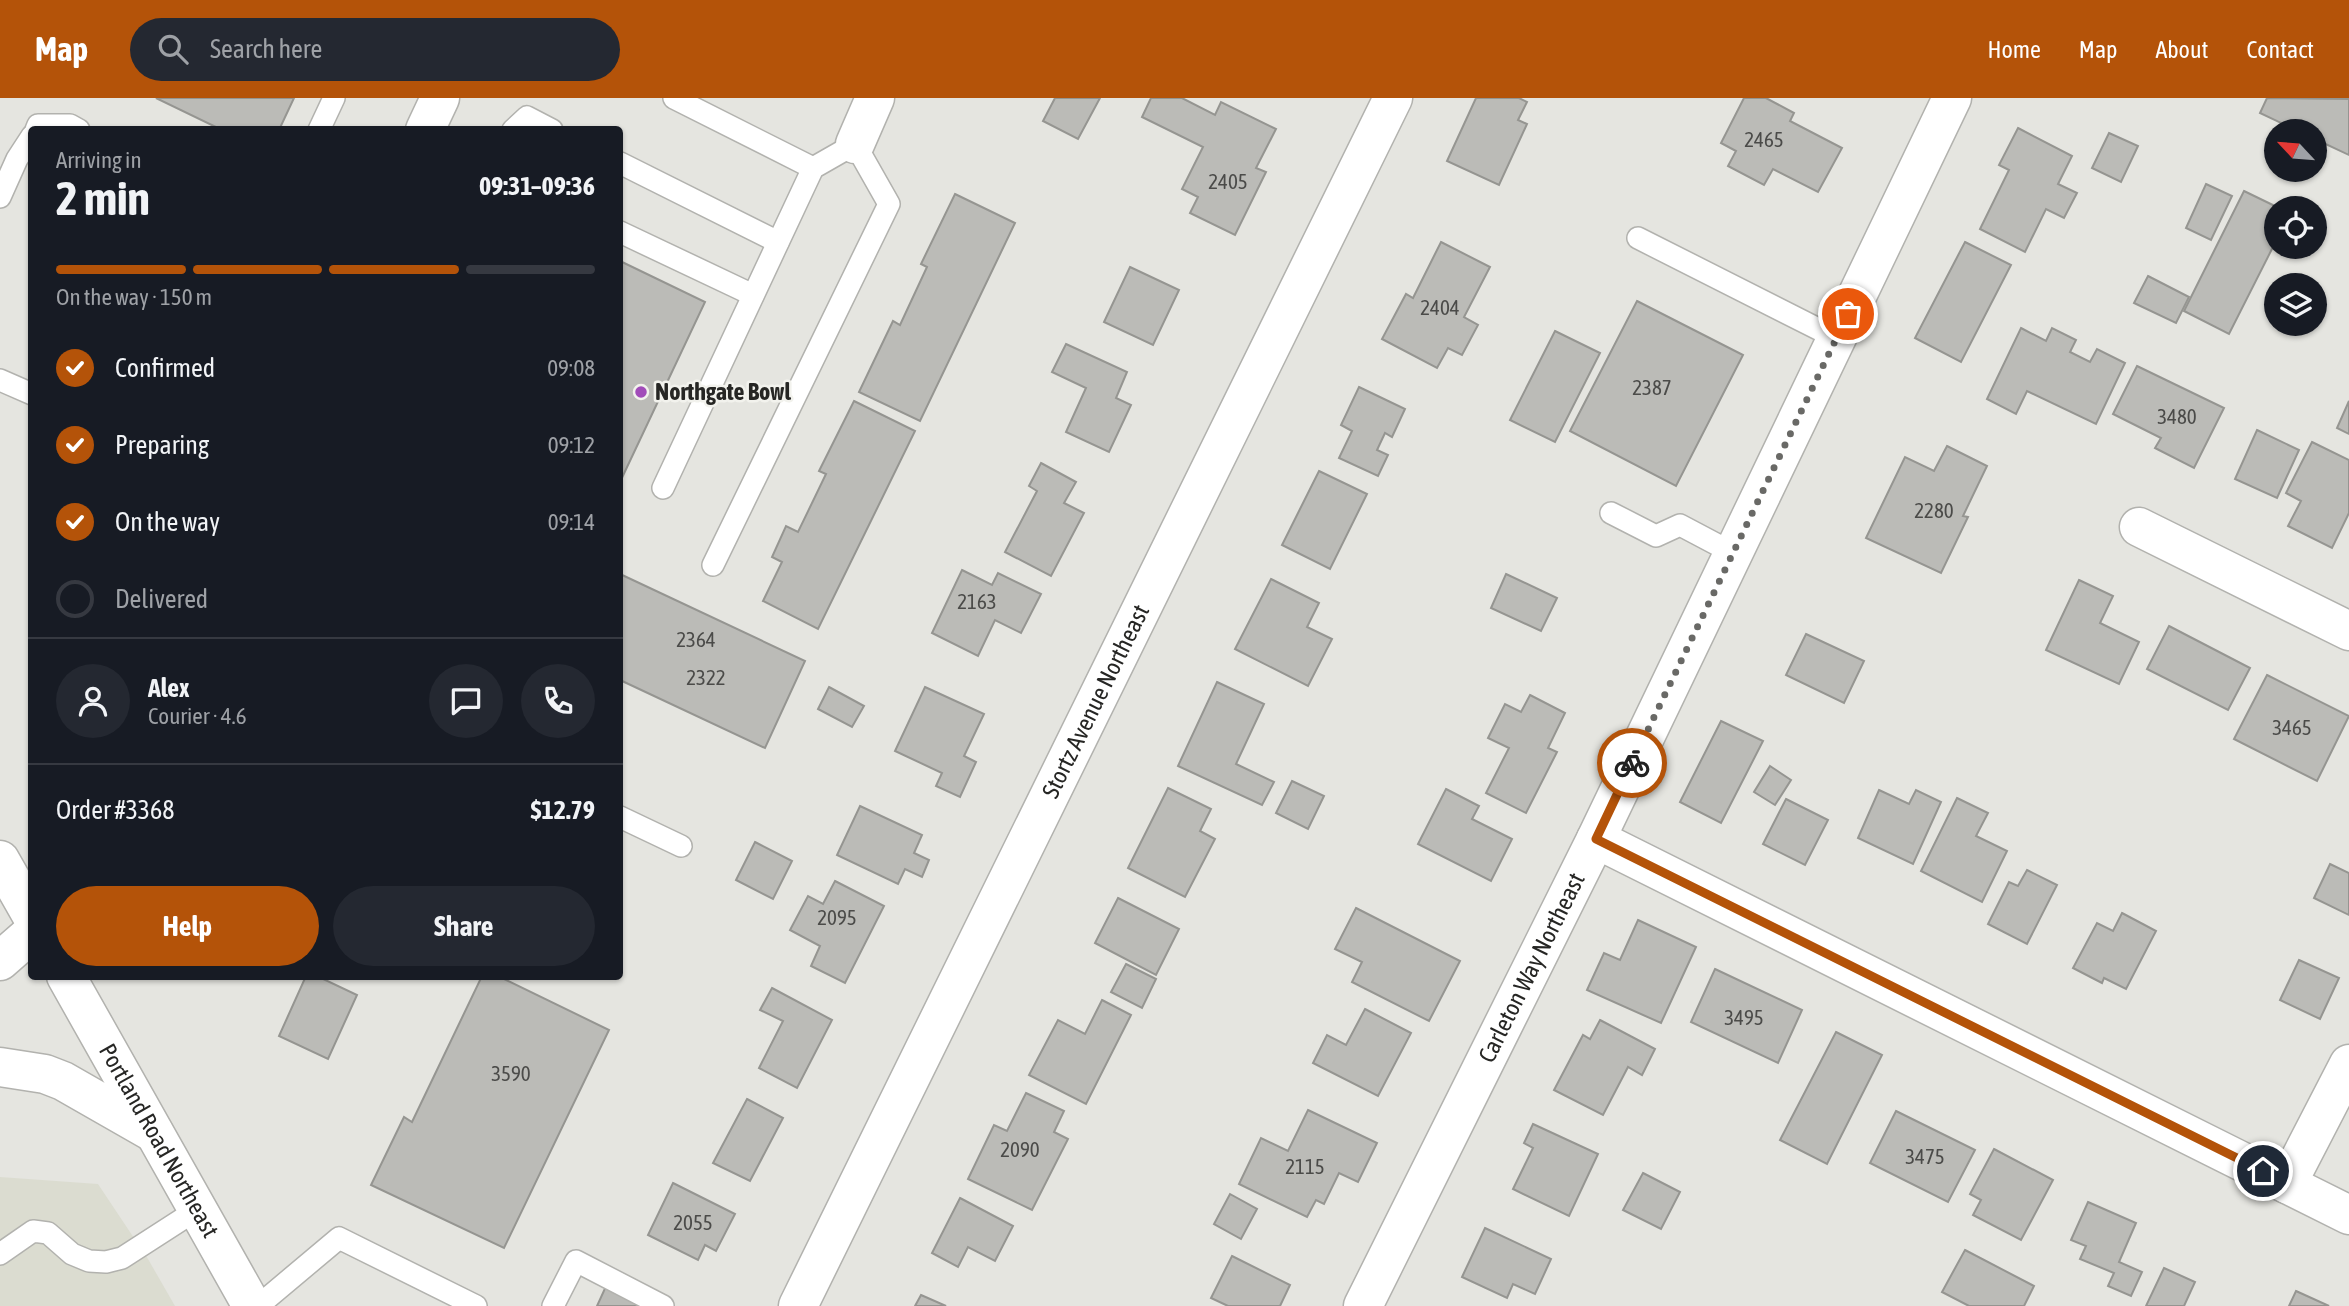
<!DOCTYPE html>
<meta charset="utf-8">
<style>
body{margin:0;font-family:"Asap Condensed",sans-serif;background:#242831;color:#f1f3f6;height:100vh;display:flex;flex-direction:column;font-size:26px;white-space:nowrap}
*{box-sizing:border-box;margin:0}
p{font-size:23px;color:#9ea1a6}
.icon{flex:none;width:38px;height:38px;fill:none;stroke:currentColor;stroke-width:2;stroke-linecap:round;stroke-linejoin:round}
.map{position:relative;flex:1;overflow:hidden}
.details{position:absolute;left:28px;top:28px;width:595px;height:854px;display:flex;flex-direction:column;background:#171b24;border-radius:7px;box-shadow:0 2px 5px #0004}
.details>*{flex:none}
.needle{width:46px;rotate:296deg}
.fabs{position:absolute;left:2264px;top:21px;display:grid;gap:14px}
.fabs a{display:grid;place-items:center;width:63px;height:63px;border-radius:50%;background:#171b24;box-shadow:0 2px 5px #0004;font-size:35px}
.pin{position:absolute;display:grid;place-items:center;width:60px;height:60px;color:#fff;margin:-30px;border:4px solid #fff;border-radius:50%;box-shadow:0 2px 7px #0007}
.courier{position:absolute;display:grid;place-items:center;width:70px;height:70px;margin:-35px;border:5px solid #b45309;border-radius:50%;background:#fff;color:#222;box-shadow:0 2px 9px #0007}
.overview em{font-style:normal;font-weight:700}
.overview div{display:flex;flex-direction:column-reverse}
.overview{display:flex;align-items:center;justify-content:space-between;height:119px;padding:0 28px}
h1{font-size:46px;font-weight:700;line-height:52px}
.bar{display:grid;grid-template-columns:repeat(4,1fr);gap:10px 7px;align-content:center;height:84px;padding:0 28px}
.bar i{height:9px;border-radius:5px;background:#363941}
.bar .current{background:#b45309}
.bar p{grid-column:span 4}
.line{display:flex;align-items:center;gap:18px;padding:0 28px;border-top:2px solid #363941}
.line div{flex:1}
.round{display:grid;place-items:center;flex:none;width:74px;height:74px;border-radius:37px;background:#242831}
ol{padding:0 28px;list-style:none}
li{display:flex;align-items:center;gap:21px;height:77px}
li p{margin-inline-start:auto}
li .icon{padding:7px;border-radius:50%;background:#b45309;color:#fff;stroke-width:4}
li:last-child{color:#9ea1a6}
li i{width:38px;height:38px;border:4px solid #363941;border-radius:50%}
.button{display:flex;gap:14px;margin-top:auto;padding:14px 28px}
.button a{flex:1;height:80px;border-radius:42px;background:#b45309;color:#fff;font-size:28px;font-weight:700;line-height:80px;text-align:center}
.button a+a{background:#242831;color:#f1f3f6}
header{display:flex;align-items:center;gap:42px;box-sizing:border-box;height:98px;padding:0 35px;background:#b45309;color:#fff}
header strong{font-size:33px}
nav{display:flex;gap:38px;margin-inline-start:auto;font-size:24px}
.search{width:490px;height:63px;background:#242831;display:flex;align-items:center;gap:18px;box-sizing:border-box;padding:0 24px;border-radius:38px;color:#9ea1a6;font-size:26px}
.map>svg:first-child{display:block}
.built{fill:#dbdcd0}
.building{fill:#bbbbb7;stroke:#959591;stroke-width:2}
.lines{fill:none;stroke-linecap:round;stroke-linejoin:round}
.service-casing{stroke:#b2b2ae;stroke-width:24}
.minor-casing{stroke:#b2b2ae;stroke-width:41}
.tertiary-casing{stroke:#b2b2ae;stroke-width:41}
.primary-casing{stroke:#b2b2ae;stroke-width:41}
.service{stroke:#fff;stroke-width:21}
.minor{stroke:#fff;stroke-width:38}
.tertiary{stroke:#fff;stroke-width:38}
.primary{stroke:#fff;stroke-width:38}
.done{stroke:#696966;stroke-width:7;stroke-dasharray:0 12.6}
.route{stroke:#b45309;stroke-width:9}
.poi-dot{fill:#a14cb9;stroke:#f2f2ed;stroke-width:2.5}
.labels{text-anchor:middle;stroke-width:5;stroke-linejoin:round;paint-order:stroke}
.number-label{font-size:21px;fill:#4b4b49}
.poi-label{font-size:24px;font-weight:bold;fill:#262624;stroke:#f2f2ed;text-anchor:start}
.street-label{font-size:24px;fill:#262624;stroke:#f2f2ed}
</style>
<header>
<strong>Map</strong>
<div class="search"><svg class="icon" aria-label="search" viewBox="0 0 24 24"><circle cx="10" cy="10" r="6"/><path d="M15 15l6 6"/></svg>Search here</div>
<nav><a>Home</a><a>Map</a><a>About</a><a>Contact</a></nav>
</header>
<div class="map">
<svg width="2349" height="1208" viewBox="0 0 2349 1208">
<rect width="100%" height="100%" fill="#e5e5e0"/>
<path class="built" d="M0,1079L98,1086L148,1161L175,1208H0Z"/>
<g class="building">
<path d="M156,0H294L279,32H222Z"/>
<path d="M1055,0H1100L1078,41L1043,23Z"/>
<path d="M1151,0H1182L1215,17L1221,4L1276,31L1256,70L1266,74L1235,137L1190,115L1198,99L1182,91L1203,49L1142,19Z"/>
<path d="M1476,0H1519L1527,4L1518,22L1527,26L1499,87L1447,63Z"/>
<path d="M1744,0H1766L1794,15L1790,23L1842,50L1818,94L1773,71L1764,87L1728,68L1736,53L1721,45Z"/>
<path d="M2267,0L2349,1V57L2315,41V33H2298L2260,15Z"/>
<path d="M2018,30L2072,58L2058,86L2077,95L2064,120L2046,111L2025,154L1980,131L2009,72L1999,67Z"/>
<path d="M2109,35L2138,48L2121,84L2092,70Z"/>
<path d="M2206,86L2232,98L2211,142L2186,130Z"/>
<path d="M2244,93L2279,110H2277V141L2229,236L2184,213Z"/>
<path d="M955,96L1015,125L920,323L859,294L893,223L900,227L927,169L921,166Z"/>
<path d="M1441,144L1490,169L1464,219L1478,227L1462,257L1448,250L1437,270L1382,241L1406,196L1413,200Z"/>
<path d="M1965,144L2011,167L1961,264L1915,240Z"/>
<path d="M620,163L705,204L620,384Z"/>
<path d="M1130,169L1179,192L1153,247L1104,224Z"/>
<path d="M2148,178L2189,199L2176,225L2134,205Z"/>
<path d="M1637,203L1743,257L1676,388L1570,333Z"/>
<path d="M2021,230L2046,243L2052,230L2076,242L2070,254L2090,264L2097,251L2125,265L2096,326L2027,293L2016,316L1987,301Z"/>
<path d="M1555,233L1600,255L1555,344L1510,322Z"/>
<path d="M1066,246L1127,274L1116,300L1131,307L1109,354L1066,334L1086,290L1052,274Z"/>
<path d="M2137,268L2224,310L2194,370L2155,350L2161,340L2113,316Z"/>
<path d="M1359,289L1405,311L1392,339L1385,335L1377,352L1388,357L1378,378L1339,360L1352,333L1341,327Z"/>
<path d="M854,303L915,333L818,531L763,503L782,464L772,459L786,428L798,434L826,376L819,373Z"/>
<path d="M2349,303V336L2337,330Z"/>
<path d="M2257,332L2299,352L2277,400L2235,381Z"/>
<path d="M2312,344L2349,362V415L2332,450L2288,428L2301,403L2286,395Z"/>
<path d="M1947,348L1987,368L1963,418L1968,419L1941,475L1866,440L1905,359L1934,373Z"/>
<path d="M1041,365L1076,384L1064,405L1084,415L1051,478L1005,454L1037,393L1029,388Z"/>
<path d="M1319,373L1367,396L1330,471L1282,447Z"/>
<path d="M962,472L992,487L998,475L1041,496L1021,535L995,522L978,558L932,535Z"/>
<path d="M620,476L805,563L765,650L620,582Z"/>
<path d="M1506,476L1557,500L1541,533L1491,510Z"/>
<path d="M1271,481L1319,505L1307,529L1332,541L1308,588L1235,551Z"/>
<path d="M2079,482L2113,498L2100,525L2139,544L2119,586L2046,552Z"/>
<path d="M2169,528L2250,570L2228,612L2147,571Z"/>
<path d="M1806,536L1864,563L1844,605L1786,577Z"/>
<path d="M2267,577L2349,618L2317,683L2234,641Z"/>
<path d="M1217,584L1264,606L1236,666L1274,684L1262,707L1178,668Z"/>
<path d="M829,589L864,608L852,629L818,611Z"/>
<path d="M925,589L984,616L964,658L976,664L960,699L936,688L942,675L895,653Z"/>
<path d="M1530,597L1565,615L1548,650L1557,654L1526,715L1486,695L1509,650L1488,640L1505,606L1521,614Z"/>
<path d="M1721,623L1763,643L1721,725L1680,704Z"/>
<path d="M1770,668L1791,682L1775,707L1754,694Z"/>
<path d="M1292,683L1324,698L1308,731L1276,715Z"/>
<path d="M1168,690L1211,711L1200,733L1215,741L1185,799L1128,770Z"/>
<path d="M1446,691L1479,708L1472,721L1512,741L1491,783L1418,746Z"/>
<path d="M1879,692L1909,706L1916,692L1941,704L1913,766L1858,740Z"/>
<path d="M1957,700L1988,715L1976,738L2007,753L1982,804L1921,773Z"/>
<path d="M1786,701L1828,722L1805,767L1763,746Z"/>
<path d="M860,708L922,737L914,755L929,762L922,779L905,771L898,786L837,757Z"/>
<path d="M755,744L792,763L773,801L736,782Z"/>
<path d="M2330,766L2349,775V817L2314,800Z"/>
<path d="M2027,772L2057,787L2027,846L1988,826L2009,784L2018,788Z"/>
<path d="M835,783L884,808L845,885L811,868L820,848L790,832L808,798L823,806Z"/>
<path d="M1118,800L1179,831L1156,877L1095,845Z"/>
<path d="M1356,810L1460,863L1429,923L1352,884L1362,864L1335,851Z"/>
<path d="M2122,815L2156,833L2126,891L2104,880L2102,885L2073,870L2097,825L2113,833Z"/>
<path d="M1638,822L1696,849L1661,925L1587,892L1604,855L1620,862Z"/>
<path d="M2299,862L2339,880L2320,921L2280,902Z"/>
<path d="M1126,866L1156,881L1142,910L1111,894Z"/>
<path d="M1715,871L1802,912L1778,965L1691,924Z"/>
<path d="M306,878H317L357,897L328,961L279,938Z"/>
<path d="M482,878H498L609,932L504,1150L371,1087L404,1019L412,1024Z"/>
<path d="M772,890L832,922L797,990L759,970L783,923L760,912Z"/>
<path d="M1102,902L1131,917L1086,1006L1029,977L1058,922L1085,936Z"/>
<path d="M1365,911L1411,935L1378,998L1313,965L1327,937L1346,947Z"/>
<path d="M1600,922L1655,951L1642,977L1628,969L1603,1017L1554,992L1583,937L1590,941Z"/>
<path d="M1836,934L1882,957L1827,1066L1780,1042Z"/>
<path d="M1026,995L1064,1013L1054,1034L1068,1041L1032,1112L968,1081L994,1027L1007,1033Z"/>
<path d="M747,1001L783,1020L750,1083L713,1065Z"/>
<path d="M1308,1012L1377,1045L1358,1084L1339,1075L1324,1106L1316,1102L1307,1119L1239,1086L1261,1040L1288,1053Z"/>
<path d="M1896,1013L1975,1052L1948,1104L1870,1065Z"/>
<path d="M1533,1026L1598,1056L1569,1118L1513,1091L1533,1050L1524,1045Z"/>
<path d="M1994,1051L2053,1082L2021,1142L1973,1117L1981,1102L1970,1096Z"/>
<path d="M1643,1075L1680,1094L1661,1131L1623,1112Z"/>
<path d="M673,1085L735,1116L716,1153L705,1147L698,1162L648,1137Z"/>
<path d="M1230,1096L1257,1111L1241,1141L1214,1126Z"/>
<path d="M960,1100L1013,1128L995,1163L968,1149L958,1169L932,1155Z"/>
<path d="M2088,1104L2136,1125L2119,1164L2142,1174L2131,1198L2108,1188L2114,1175L2080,1161L2086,1148L2071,1142Z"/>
<path d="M1485,1130L1551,1161L1535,1196L1513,1186L1507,1200L1462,1179Z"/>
<path d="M1965,1152L2034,1188L2024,1208H1969L1942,1194Z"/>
<path d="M1232,1158L1290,1187L1280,1208H1228L1211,1200Z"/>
<path d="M2164,1170L2195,1184L2184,1208H2146Z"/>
<path d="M607,1186L653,1208H597Z"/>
<path d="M2296,1193L2329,1208H2289Z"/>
<path d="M921,1197L946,1208H915Z"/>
</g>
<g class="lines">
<defs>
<g id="service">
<path d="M674,0L813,70"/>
<path d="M36,32L38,27H70L79,32"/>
<path d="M319,32L334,0"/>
<path d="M513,32L527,19L552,32"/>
<path d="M620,65L778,144"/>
<path d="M0,99L17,61L32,38"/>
<path d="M620,134L753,197"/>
<path d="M1638,140L1836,240"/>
<path d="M0,282L32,296"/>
<path d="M663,390L813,70L855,46L889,106L713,467"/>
<path d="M1611,415L1656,438L1680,427L1733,455"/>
<path d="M620,719L681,748"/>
<path d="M0,1156L33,1133L48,1135L72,1156L89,1163L106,1164L122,1160L198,1111"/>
<path d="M258,1208L339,1140L476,1208"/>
<path d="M553,1208L576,1163L663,1208"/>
</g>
<g id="minor">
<path d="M425,32L440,0"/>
<path d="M855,46L875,0"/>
<path d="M2139,429L2349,533"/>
<path d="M1596,741L2349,1117"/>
<path d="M2287,1086L2349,966"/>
<path id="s1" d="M798,1208L1393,0"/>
<path id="s2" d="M1363,1208L1596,741L1952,0"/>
</g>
<path id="tertiary" d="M0,863L32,835"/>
<g id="primary">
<path d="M0,762L32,818"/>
<path id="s3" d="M66,878L252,1208"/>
<path d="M0,969L45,976L63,983L154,1035"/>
</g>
</defs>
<use href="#service" class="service-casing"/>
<use href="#minor" class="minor-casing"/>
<use href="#tertiary" class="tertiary-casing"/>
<use href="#primary" class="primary-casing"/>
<use href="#service" class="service"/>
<use href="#minor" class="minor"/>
<use href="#tertiary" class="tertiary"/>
<use href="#primary" class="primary"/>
</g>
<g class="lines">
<path class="done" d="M1632,665L1848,216"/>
<path class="route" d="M1632,665L1596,741L2263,1073"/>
</g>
<circle class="poi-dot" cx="641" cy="294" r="7"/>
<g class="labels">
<g class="number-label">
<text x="1764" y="49">2465</text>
<text x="1228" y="91">2405</text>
<text x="1440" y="217">2404</text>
<text x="1652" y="297">2387</text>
<text x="2177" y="326">3480</text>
<text x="1934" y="420">2280</text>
<text x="977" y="511">2163</text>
<text x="696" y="549">2364</text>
<text x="706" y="587">2322</text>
<text x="2292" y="637">3465</text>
<text x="837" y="827">2095</text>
<text x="1744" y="927">3495</text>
<text x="511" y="983">3590</text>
<text x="1020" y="1059">2090</text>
<text x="1925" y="1066">3475</text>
<text x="1305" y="1076">2115</text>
<text x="693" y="1132">2055</text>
</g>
<g class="poi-label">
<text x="655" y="302">Northgate Bowl</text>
</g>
<g class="street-label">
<text dy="8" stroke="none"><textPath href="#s1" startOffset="674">Stortz Avenue Northeast</textPath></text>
<text dy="8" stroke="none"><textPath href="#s2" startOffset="378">Carleton Way Northeast</textPath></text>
<text dy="8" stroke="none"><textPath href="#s3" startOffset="189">Portland Road Northeast</textPath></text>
</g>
</g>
</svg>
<div class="fabs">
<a><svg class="needle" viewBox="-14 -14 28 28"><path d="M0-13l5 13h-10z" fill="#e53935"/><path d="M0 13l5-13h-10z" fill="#9ea1a6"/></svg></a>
<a><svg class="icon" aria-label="locate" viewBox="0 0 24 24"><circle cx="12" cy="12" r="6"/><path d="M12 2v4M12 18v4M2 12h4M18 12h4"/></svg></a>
<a><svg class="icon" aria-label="layers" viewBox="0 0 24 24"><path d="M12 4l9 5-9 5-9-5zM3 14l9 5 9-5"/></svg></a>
</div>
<div class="pin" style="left:1848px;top:216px;background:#ea580c"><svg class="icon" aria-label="bag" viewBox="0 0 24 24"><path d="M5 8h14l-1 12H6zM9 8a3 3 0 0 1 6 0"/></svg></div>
<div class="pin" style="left:2263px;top:1073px;background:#1f2937"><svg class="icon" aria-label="home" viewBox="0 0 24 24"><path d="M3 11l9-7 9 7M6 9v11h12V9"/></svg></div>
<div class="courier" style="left:1632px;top:665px"><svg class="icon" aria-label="bike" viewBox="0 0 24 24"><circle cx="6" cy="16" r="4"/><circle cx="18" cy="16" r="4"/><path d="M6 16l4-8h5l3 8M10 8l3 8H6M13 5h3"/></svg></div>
<section class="details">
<div class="overview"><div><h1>2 min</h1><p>Arriving in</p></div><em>09:31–09:36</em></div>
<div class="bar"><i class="current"></i><i class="current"></i><i class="current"></i><i></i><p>On the way · 150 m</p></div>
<ol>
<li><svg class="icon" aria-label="check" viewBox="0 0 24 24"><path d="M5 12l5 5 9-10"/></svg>Confirmed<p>09:08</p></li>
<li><svg class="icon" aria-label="check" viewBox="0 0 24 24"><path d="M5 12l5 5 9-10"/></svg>Preparing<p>09:12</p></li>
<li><svg class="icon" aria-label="check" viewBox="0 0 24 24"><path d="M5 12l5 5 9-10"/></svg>On the way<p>09:14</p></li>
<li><i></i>Delivered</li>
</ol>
<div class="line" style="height:126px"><a class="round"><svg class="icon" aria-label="person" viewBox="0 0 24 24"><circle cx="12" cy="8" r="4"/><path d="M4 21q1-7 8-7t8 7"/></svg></a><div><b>Alex</b><p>Courier · 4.6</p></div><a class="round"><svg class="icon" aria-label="chat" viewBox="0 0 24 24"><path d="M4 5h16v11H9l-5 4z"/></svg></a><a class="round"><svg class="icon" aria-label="phone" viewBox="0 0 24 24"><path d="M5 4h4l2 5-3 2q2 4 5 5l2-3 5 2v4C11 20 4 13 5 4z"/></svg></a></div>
<div class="line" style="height:91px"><div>Order #3368</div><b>$12.79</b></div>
<div class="button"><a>Help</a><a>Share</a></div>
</section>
</div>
